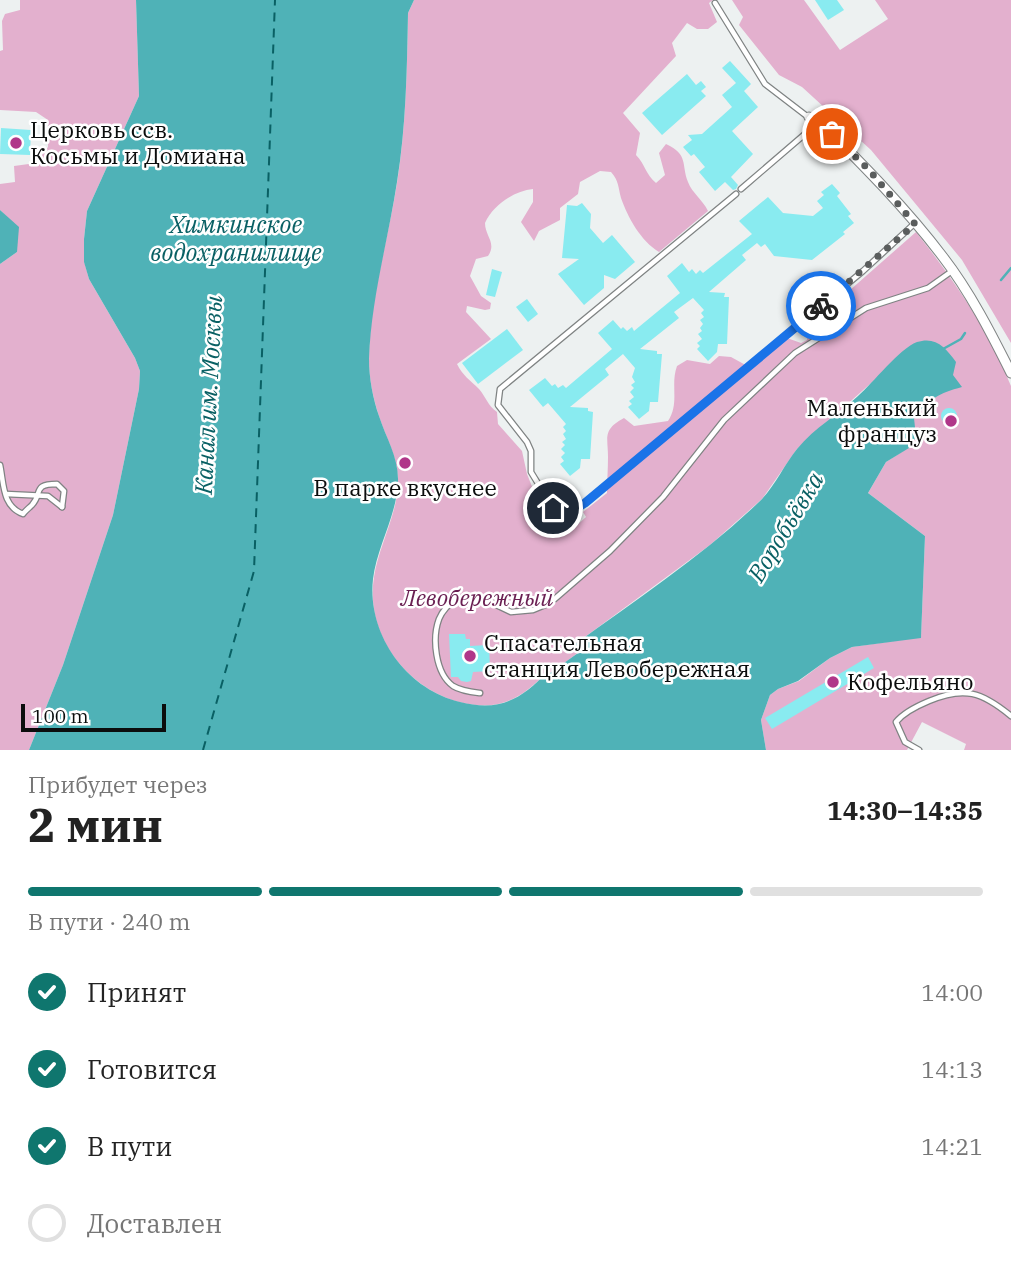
<!DOCTYPE html>
<html lang="ru">
<meta charset="utf-8">
<style>
body{margin:0;font-family:"IBM Plex Serif",serif;background:#f6f6f6;color:#222;height:100vh;display:flex;flex-direction:column;font-size:26px;white-space:nowrap}
*{box-sizing:border-box;margin:0}
p{font-size:23px;color:#767676}
.icon{flex:none;width:38px;height:38px;fill:none;stroke:currentColor;stroke-width:2;stroke-linecap:round;stroke-linejoin:round}
.map{position:relative;height:750px;overflow:hidden}
.details{display:flex;flex-direction:column;background:#fff;flex:1}
.details>*{flex:none}
.scale{position:absolute;left:21px;bottom:18px;width:145px;box-sizing:border-box;padding-left:7px;border:4px solid #0b0d0d;border-top:0;font-size:19px;line-height:24px;white-space:nowrap;color:#0b0d0d;-webkit-text-stroke:5px #fff;paint-order:stroke}
.pin{position:absolute;display:grid;place-items:center;width:60px;height:60px;color:#fff;margin:-30px;border:4px solid #fff;border-radius:50%;box-shadow:0 2px 7px #0007}
.courier{position:absolute;display:grid;place-items:center;width:70px;height:70px;margin:-35px;border:5px solid #1a73e8;border-radius:50%;background:#fff;color:#222;box-shadow:0 2px 9px #0007}
.head em{font-style:normal;font-weight:700}
.head div{display:flex;flex-direction:column-reverse}
.head{display:flex;align-items:center;justify-content:space-between;height:119px;padding:0 28px}
h1{font-size:46px;font-weight:700;line-height:52px}
.bar{display:grid;grid-template-columns:repeat(4,1fr);gap:10px 7px;align-content:center;height:84px;padding:0 28px}
.bar i{height:9px;border-radius:5px;background:#e0e0e0}
.bar .active{background:#0f766e}
.bar p{grid-column:span 4}
ol{padding:0 28px;list-style:none}
li{display:flex;align-items:center;gap:21px;height:77px}
li p{margin-inline-start:auto}
li .icon{padding:7px;border-radius:50%;background:#0f766e;color:#fff;stroke-width:4}
li:last-child{color:#767676}
li i{width:38px;height:38px;border:4px solid #e0e0e0;border-radius:50%}
.map>svg:first-child{display:block}
.green{fill:#e3b0ce}
.water{fill:#4fb2b7}
.lines{fill:none;stroke-linecap:round;stroke-linejoin:round}
.stream{stroke:#4fb2b7;stroke-width:2.5}
.ferry{stroke:#096064;stroke-width:2;stroke-dasharray:9 7;stroke-linecap:butt}
.building{fill:#89ebf0}
.lane-casing{stroke:#7f8383;stroke-width:7}
.street-casing{stroke:#7f8383;stroke-width:11}
.lane{stroke:#fff;stroke-width:4.5}
.street{stroke:#fff;stroke-width:9}
.done{stroke:#5a5d5d;stroke-width:7;stroke-dasharray:0 12.6}
.route{stroke:#1a73e8;stroke-width:9}
.poi-dot{fill:#b03689;stroke:#fff;stroke-width:2.5}
.labels{text-anchor:middle;stroke-width:5;stroke-linejoin:round;paint-order:stroke}
.poi-label{font-size:23px;fill:#0b0d0d;stroke:#fff;text-anchor:start}
.park-label{font-size:23px;font-style:italic;fill:#6a1f52;stroke:#fff}
.water-label{font-size:24px;font-style:italic;fill:#096064;stroke:#fff}
</style>
<div class="map">
<svg width="1011" height="750" viewBox="0 0 1011 750">
<rect width="100%" height="100%" fill="#edf1f1"/>
<g class="green">
<path d="M20,0H136L139,96L87,211L84,239V261L89,279L135,358L140,371L139,389L113,515L63,665L29,750H0V264L17,252C17,237 12,220 0,210V184L15,182L14,166L36,163L48,147V120L36,112L0,110V51L3,50L2,21L5,14L20,10Z"/>
<path d="M414,0H713L709,3L717,22L708,29H697L687,23L672,43L676,56L623,113L640,133L636,155C645,164 646,175 656,183L665,175L659,153L666,144C689,155 681,164 688,182C692,193 703,200 708,211L659,252C641,241 628,218 621,198C618,187 619,181 611,172L600,171L580,182L578,194L560,208V220L539,231L534,241L521,222L533,202V189C514,191 493,205 485,223C485,236 497,243 488,256L476,259L470,276L481,296L491,303L490,309L485,310L467,306L466,312L491,339L457,364C463,376 470,380 479,389C486,397 488,406 497,412L498,424L522,451L527,474L537,499L559,529L574,521L577,525L586,517L583,512L607,493C607,481 608,469 608,457C608,437 602,430 624,418L634,426L668,421C680,403 670,385 677,366L687,360L710,364L719,356L731,357L751,368L787,338L801,343L807,340L808,327L916,232C954,280 988,329 1011,386V750H964L966,744L922,722L907,750H766L761,720L770,695L778,689L799,681L830,658L852,647L921,637L925,536L868,493L886,462L908,448L914,418L940,393L916,343L797,449L762,499L710,545L574,645L579,652L550,674L548,671C521,700 497,712 459,702C405,687 365,633 374,577C379,544 399,512 398,479C397,455 385,436 378,413C373,397 369,378 369,361C369,301 388,241 397,183C406,126 407,70 408,13Z"/>
<path d="M732,0H804L840,50L888,19L875,0H1011V343L962,260L871,150L802,87L779,75L739,25L743,17Z"/>
</g>
<g class="water">
<path d="M136,0H414L408,13C407,70 406,126 397,182C388,241 371,299 369,359C369,378 373,399 379,416C386,438 399,458 398,482C397,515 377,546 373,579C367,634 406,689 460,702C499,712 521,700 548,671L550,673L578,653L574,645C637,599 704,555 760,501C775,486 784,465 797,449C815,427 838,415 858,396C873,383 899,349 917,342C936,336 946,348 956,362L953,375L962,387C939,393 929,399 914,418L916,437L909,448L886,462L868,493L925,536L921,638L852,647L830,658L798,681L778,689L770,695L761,720L766,750H29L63,665L113,515L139,389L140,371L135,358L89,279L84,262V239L87,211L139,96Z"/>
<path d="M0,210L19,227L17,252L0,264Z"/>
</g>
<g class="lines">
<g class="stream">
<path d="M1001,280L1011,268"/>
<path d="M943,349L961,339L965,333"/>
</g>
<path class="ferry" d="M203,750L254,571L275,0"/>
</g>
<g class="building">
<path d="M815,0H837L844,10L828,20Z"/>
<path d="M730,61L751,84L744,91L758,107L732,131L753,154L731,177L738,185L736,189L733,190L725,182L715,191L699,172L705,167L694,154L691,156L683,147L692,140L688,135L702,134L732,107L722,95L736,83L722,68Z"/>
<path d="M687,74L696,85L701,81L706,87L701,91L706,96L662,135L642,113Z"/>
<path d="M1,128L31,130L30,155L0,154Z"/>
<path d="M832,184L840,193L837,196L851,214L848,216L854,223L843,232L845,234L812,260L774,256L765,244L761,247L757,243L742,255L746,260L709,292L725,293L724,297H729L727,344H718L717,352L708,361L697,349L700,346L697,343L702,339L698,334L702,331L700,328L703,324L700,320L704,317L701,313L704,310L693,298L674,312L679,318L640,349L657,351V354H662L658,402H650L649,411L639,419L628,407L632,404L629,401L634,397L630,392L634,388L631,385L635,382L632,377L635,368L623,354L605,369L609,375L570,407L588,408V411L593,412L590,459H581L580,468L570,476L560,464L564,461L561,457L565,453L561,449L565,445L562,442L566,439L563,434L566,431L563,427L566,424L548,403L543,407L529,390L545,378L552,386L555,384L558,388L563,385L566,388L612,349L598,333L613,320L621,329L623,327L627,331L632,327L634,331L680,293L667,276L682,263L689,272L692,269L696,274L700,270L703,273L752,234L739,221L768,197L783,213L813,216L823,208L817,201L824,195L821,192Z"/>
<path d="M582,203L591,214L590,228L603,243L612,235L635,262L615,279L604,275V288L584,305L558,274L579,259L562,258L567,205L577,206Z"/>
<path d="M492,269L502,272L495,297L486,295Z"/>
<path d="M527,299L538,314L528,322L516,307Z"/>
<path d="M507,329L523,350L478,384L462,363Z"/>
<circle cx="949" cy="416" r="8"/>
<path d="M449,634H465L466,639H470V646L489,645L490,671L473,672L471,681L467,682L461,681L458,677H451Z"/>
<path d="M868,657L874,668L772,729L765,718Z"/>
</g>
<g class="lines">
<defs>
<g id="lane">
<path d="M715,3L765,84L808,117"/>
<path d="M741,189L819,122"/>
<path d="M736,194L500,389L498,405L527,442L531,451V472L553,508L572,511L585,503L863,271L914,224"/>
<path d="M0,465C4,484 2,506 23,514C25,511 29,508 32,505C43,493 32,484 57,484L64,491L62,507"/>
<path d="M6,494L48,496L62,507"/>
<path d="M480,693C471,692 461,691 453,686C435,673 432,638 439,619C443,609 450,604 457,598L488,601L511,612L533,610L550,603L610,551L663,497L724,420L795,353L866,308L928,288L952,271"/>
<path d="M919,750L905,742L896,722C904,712 917,706 929,701C964,686 982,692 1011,716"/>
</g>
<path id="street" d="M809,117L819,121C862,164 906,208 943,257C970,292 991,333 1011,373"/>
</defs>
<use href="#lane" class="lane-casing"/>
<use href="#street" class="street-casing"/>
<use href="#lane" class="lane"/>
<use href="#street" class="street"/>
</g>
<g class="lines">
<path class="done" d="M821,306L915,224L869,170L832,134"/>
<path class="route" d="M553,508L572,511L585,503L821,306"/>
</g>
<g class="poi-dot">
<circle cx="16" cy="143" r="7"/>
<circle cx="951" cy="421" r="7"/>
<circle cx="405" cy="463" r="7"/>
<circle cx="470" cy="656" r="7"/>
<circle cx="833" cy="682" r="7"/>
</g>
<g class="labels">
<g class="poi-label">
<text x="30" y="138">Церковь ссв.<tspan x="30" dy="26">Косьмы и Домиана</tspan></text>
<text x="937" y="416" text-anchor="end">Маленький<tspan x="937" dy="26">француз</tspan></text>
<text x="405" y="496" text-anchor="middle">В парке вкуснее</text>
<text x="484" y="651">Спасательная<tspan x="484" dy="26">станция Левобережная</tspan></text>
<text x="847" y="690">Кофельяно</text>
</g>
<g class="park-label">
<text x="477" y="606">Левобережный</text>
</g>
<g class="water-label">
<text x="236" y="233">Химкинское<tspan x="236" dy="28">водохранилище</tspan></text>
<text transform="translate(209 395) rotate(-87)" y="8">Канал им. Москвы</text>
<text transform="translate(786 527) rotate(-59)" y="8">Воробьёвка</text>
</g>
</g>
</svg>
<div class="scale">100 m</div>
<div class="pin" style="left:832px;top:134px;background:#ea580c"><svg class="icon" aria-label="bag" viewBox="0 0 24 24"><path d="M5 8h14l-1 12H6zM9 8a3 3 0 0 1 6 0"/></svg></div>
<div class="pin" style="left:553px;top:508px;background:#1f2937"><svg class="icon" aria-label="home" viewBox="0 0 24 24"><path d="M3 11l9-7 9 7M6 9v11h12V9"/></svg></div>
<div class="courier" style="left:821px;top:306px"><svg class="icon" aria-label="bike" viewBox="0 0 24 24"><circle cx="6" cy="16" r="4"/><circle cx="18" cy="16" r="4"/><path d="M6 16l4-8h5l3 8M10 8l3 8H6M13 5h3"/></svg></div>
</div>
<section class="details">
<div class="head"><div><h1>2 мин</h1><p>Прибудет через</p></div><em>14:30–14:35</em></div>
<div class="bar"><i class="active"></i><i class="active"></i><i class="active"></i><i></i><p>В пути · 240 m</p></div>
<ol>
<li><svg class="icon" aria-label="check" viewBox="0 0 24 24"><path d="M5 12l5 5 9-10"/></svg>Принят<p>14:00</p></li>
<li><svg class="icon" aria-label="check" viewBox="0 0 24 24"><path d="M5 12l5 5 9-10"/></svg>Готовится<p>14:13</p></li>
<li><svg class="icon" aria-label="check" viewBox="0 0 24 24"><path d="M5 12l5 5 9-10"/></svg>В пути<p>14:21</p></li>
<li><i></i>Доставлен</li>
</ol>
</section>
